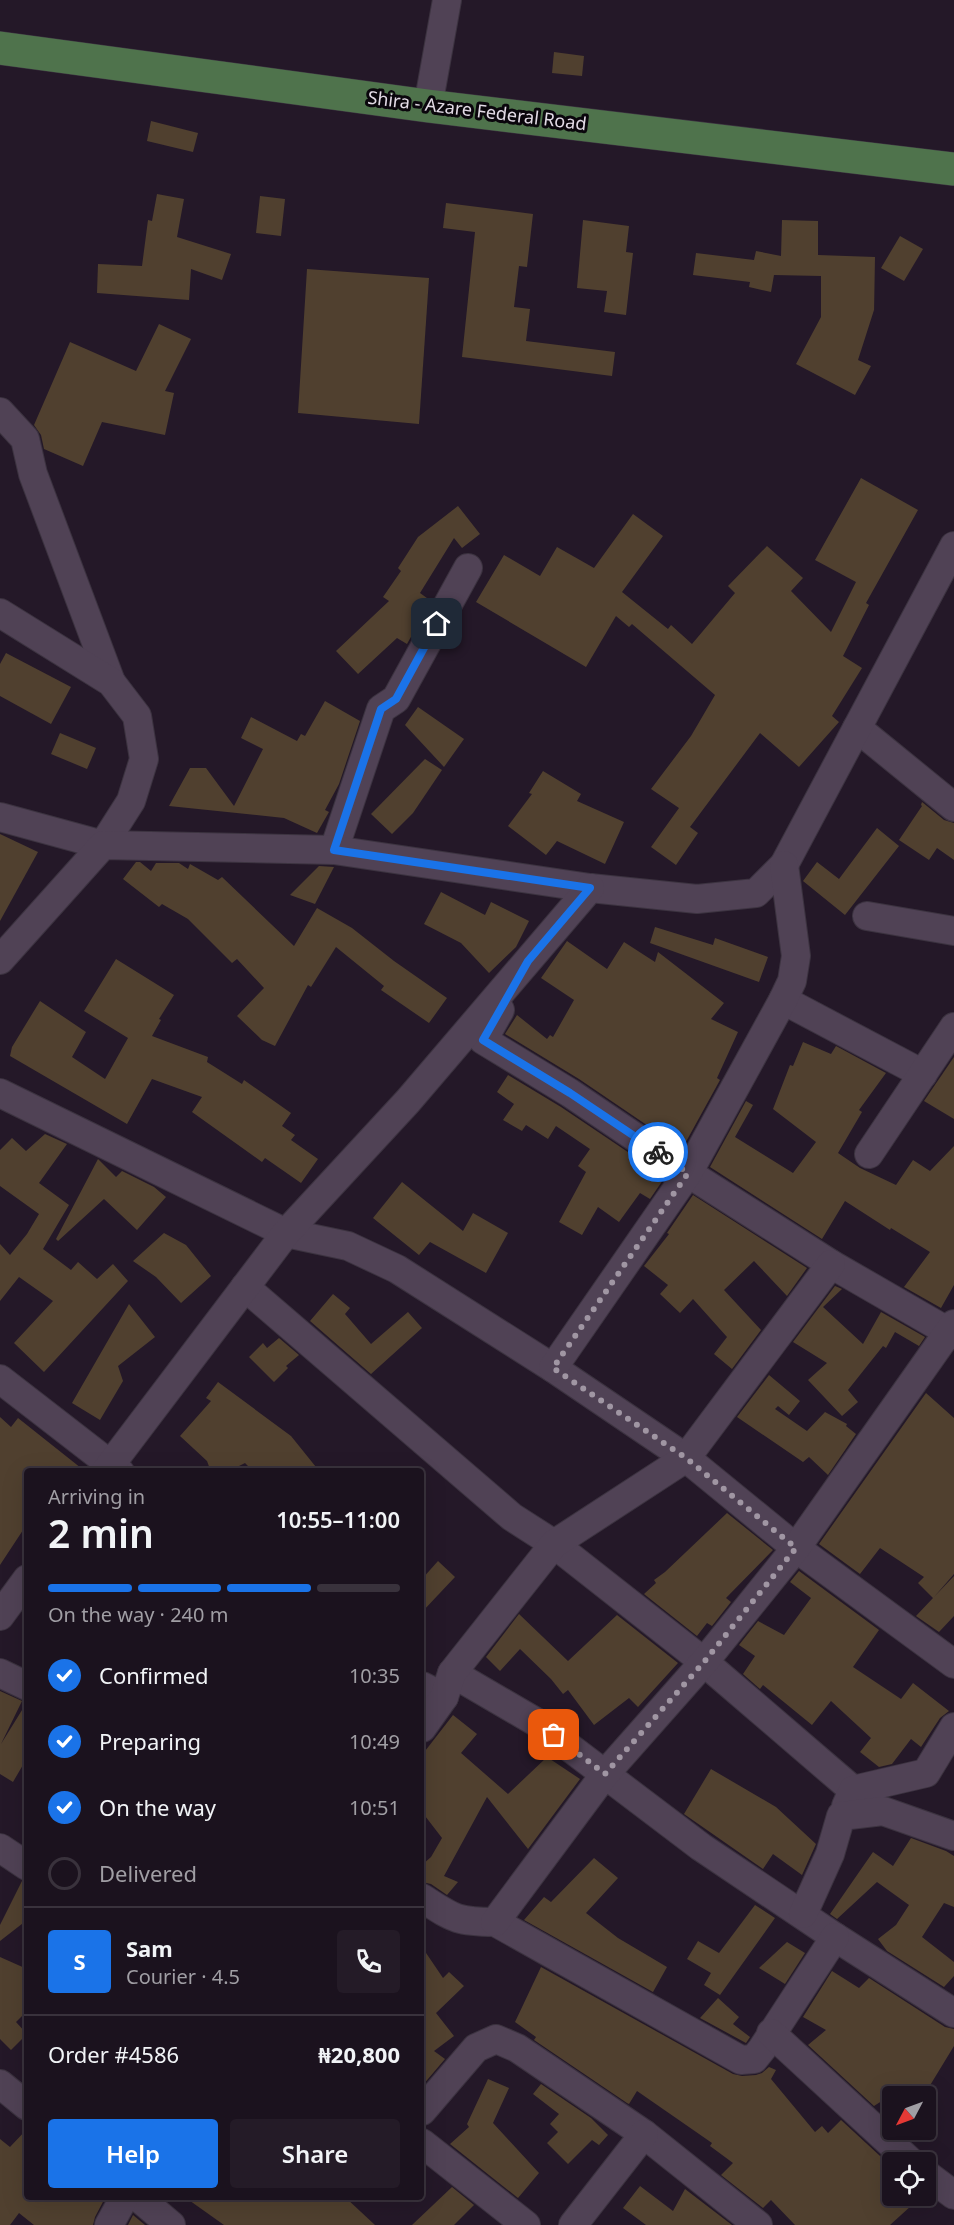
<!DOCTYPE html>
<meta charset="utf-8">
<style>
body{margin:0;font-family:"Noto Sans",sans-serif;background:#241b27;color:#f1f3f6;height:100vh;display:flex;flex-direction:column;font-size:22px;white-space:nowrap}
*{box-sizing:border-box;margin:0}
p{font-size:20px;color:#a09ea4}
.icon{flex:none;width:33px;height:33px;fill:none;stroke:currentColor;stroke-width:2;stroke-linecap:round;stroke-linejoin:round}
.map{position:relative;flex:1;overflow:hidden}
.sheet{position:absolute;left:24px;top:1468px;width:400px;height:732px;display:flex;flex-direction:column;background:#1b121e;border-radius:6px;box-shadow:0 6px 24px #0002,0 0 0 2px #39323c}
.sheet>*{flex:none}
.needle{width:39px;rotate:229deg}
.controls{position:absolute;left:882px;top:2086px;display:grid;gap:12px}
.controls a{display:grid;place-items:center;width:54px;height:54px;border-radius:6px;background:#1b121e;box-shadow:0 6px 24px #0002,0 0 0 2px #39323c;font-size:30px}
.pin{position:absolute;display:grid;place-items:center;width:51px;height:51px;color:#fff;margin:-26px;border-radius:12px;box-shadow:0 3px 9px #0006}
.courier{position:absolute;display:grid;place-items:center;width:60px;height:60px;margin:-30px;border:4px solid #1a73e8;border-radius:50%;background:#fff;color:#222;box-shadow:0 2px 8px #0007}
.head em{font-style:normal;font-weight:600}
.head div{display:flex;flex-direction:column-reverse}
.head{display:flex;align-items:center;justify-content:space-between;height:102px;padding:0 24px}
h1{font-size:39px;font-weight:600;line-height:45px}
.bar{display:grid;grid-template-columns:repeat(4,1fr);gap:9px 6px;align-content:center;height:72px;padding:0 24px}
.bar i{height:8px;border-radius:4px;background:#39323c}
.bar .selected{background:#1a73e8}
.bar p{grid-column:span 4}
.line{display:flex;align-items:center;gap:15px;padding:0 24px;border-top:2px solid #39323c}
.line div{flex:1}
.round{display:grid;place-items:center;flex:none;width:63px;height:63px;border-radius:6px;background:#241b27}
ol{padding:0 24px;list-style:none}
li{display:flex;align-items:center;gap:18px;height:66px}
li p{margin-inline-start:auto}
li .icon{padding:6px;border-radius:50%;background:#1a73e8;color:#fff;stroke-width:4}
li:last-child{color:#a09ea4}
li i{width:33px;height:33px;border:3px solid #39323c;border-radius:50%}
.cta{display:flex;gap:12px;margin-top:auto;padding:12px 24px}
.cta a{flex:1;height:69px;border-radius:6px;background:#1a73e8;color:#fff;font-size:24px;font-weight:600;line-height:69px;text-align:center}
.cta a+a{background:#241b27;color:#f1f3f6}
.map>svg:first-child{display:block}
.building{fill:#50402f}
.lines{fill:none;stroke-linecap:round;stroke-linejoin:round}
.street-casing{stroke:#3c3340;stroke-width:30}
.primary-casing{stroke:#3c3340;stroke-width:34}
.street{stroke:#504255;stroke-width:28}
.primary{stroke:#4f734c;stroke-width:33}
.done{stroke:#a096a3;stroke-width:6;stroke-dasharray:0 10.8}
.route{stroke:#1a73e8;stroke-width:8}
.labels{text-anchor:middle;stroke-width:6;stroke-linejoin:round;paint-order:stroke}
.street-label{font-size:18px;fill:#e2dae5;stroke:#0a060c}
</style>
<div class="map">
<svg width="954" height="2225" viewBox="0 0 954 2225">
<rect width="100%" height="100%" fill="#241828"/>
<g class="building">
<path d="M554,52L584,56L582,76L552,73Z"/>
<path d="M151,121L198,133L193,152L147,141Z"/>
<path d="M157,194L184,199L177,237L231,254L222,280L191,269L189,300L97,293L98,264L142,266L148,220L152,221Z"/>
<path d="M260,196L285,199L281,236L256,233Z"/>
<path d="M446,203L533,214L527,267L519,266L514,307L530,309L526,341L615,352L612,376L462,357L475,232L443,228Z"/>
<path d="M583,220L629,226L626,252L633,253L626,315L604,312L607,291L577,288Z"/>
<path d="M782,220L818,221V255L875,257L874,313V310L858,360L871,366L855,395L796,364L821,317V276L774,275L771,292L749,287L750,282L693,275L696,253L754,260L756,251L781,256Z"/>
<path d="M900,236L923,249L904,281L881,268Z"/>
<path d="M307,269L429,278L419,424L298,413Z"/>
<path d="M159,324L191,339L165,391L174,393L165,435L102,422L83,466L44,449L41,435L34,425L70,342L136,371Z"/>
<path d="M861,478L918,510L866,603L869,605L843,656L862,668L832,716L839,722L799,767L760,733L690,827L698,833L676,865L651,847L679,808L651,789L691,736L715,695L632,624L629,627L616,616L586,667L476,602L504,555L540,576L557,547L594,568L633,514L663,536L622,592L668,629L671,625L692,644L735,593L728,586L767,546L803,578L791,591L831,632L856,582L815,560Z"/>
<path d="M458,506L480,534L462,548L454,538L420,593L431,601L407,644L397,638L358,674L336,651L389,601L383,597L401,571L398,568L418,537Z"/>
<path d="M6,653L71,687L51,724L0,696V664Z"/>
<path d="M325,701L360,721L339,784L325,810L329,812L317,833L284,818L169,806L190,768H206L234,806L263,749L241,738L251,717L297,741L301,734L305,736Z"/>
<path d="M418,707L464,739L444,767L405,725Z"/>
<path d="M60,733L96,748L87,769L51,754Z"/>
<path d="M425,759L442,770L413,813L392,834L371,814Z"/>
<path d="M543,771L581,794L577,801L624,822L605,864L557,841L546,855L508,826L532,794L529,793Z"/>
<path d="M922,802L944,820L954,823V860L937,848L929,860L899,840L922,806L921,805Z"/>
<path d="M877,828L899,846L845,915L803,881L817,862L839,879Z"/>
<path d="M0,834L38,852L0,921Z"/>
<path d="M136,862H140L151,871L156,863H179L188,869L190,864L218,880L222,877L294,946L317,908L352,928L394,961L447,998L429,1023L381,990L384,986L336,947L311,987L308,985L275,1046L262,1040L237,1016L264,988L237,959L232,963L188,919L162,904L159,907L123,879Z"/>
<path d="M319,866L334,867L315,904L290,895Z"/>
<path d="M441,892L485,915L491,902L529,921L516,947L489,973L461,943L424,924Z"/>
<path d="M655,927L713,945L715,938L768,957L759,982L650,943Z"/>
<path d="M567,941L607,969L624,942L655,962L658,952L724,1003L711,1019L738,1032L717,1078L720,1080L682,1149L579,1079L505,1034L517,1015L547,1039L550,1035L553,1037L574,1000L541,978Z"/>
<path d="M116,959L174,995L159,1019L161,1020L152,1036L208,1057L207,1062L242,1084L244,1080L291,1113L282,1126L295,1135L291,1140L318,1159L301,1183L265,1158L262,1162L192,1112L202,1097L152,1079L127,1124L10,1056L12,1047L40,1001L86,1032L72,1057L105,1079L128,1038L84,1011Z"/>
<path d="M803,1042L831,1054L836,1046L886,1073L859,1110L862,1112L838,1153L860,1168L896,1185L913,1160L930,1171L954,1146V1285L941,1308L904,1287L930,1252L891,1228L890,1230L845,1201L822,1239L710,1167L746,1101L753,1105L735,1137L793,1173L816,1142L773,1109L790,1065L793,1066Z"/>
<path d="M954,1057V1119L924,1101Z"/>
<path d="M508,1075L561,1107L665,1177L650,1199L640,1193L619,1222L598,1207L582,1235L559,1222L586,1172L578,1166L590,1149L556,1126L548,1139L526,1125L522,1131L503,1120L514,1104L497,1092Z"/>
<path d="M45,1134L67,1144L39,1183L69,1205L43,1249L71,1270L78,1262L97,1279L113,1264L128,1281L44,1372L14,1343L53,1301L19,1277L0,1301V1244L10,1255L27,1234L39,1214L0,1186V1150L12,1138L26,1151Z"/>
<path d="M98,1159L116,1177L122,1171L154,1187L166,1197L137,1230L104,1199L58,1241L56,1239Z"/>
<path d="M402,1182L463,1231L473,1213L508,1233L486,1273L430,1242L419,1255L373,1218Z"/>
<path d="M693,1195L807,1268L787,1296L754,1261L724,1290L761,1330L732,1369L714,1354L727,1337L693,1299L680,1313L660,1294L668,1285L644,1266L669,1234L667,1233Z"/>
<path d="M164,1233L186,1245L211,1276L181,1303L156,1277L133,1261Z"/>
<path d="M835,1286L842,1289L823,1307L863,1344L881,1312L925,1337L919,1346L895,1332L886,1348L883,1346L848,1390L858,1402L842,1416L808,1380L827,1363L793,1342Z"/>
<path d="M333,1294L350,1308L345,1314L371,1344L408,1312L422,1328L371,1374L310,1321Z"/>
<path d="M129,1304L155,1337L118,1366L123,1381L100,1420L72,1403Z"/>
<path d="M279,1338L299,1355L286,1366L288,1368L274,1382L249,1357L263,1343L267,1348Z"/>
<path d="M769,1375L800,1401L789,1415L778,1406L775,1409L807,1431L825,1412L847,1424L846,1426L856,1434L828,1475L809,1457L803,1462L737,1417Z"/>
<path d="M218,1382L291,1436L320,1472H254L245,1463L227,1472H211L207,1461L180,1436L211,1401L206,1398Z"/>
<path d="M926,1393L954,1418V1574L934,1597L954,1576V1616L939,1632L916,1616L933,1598L918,1583L924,1577L880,1548L860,1574L819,1544Z"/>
<path d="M0,1417L11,1427L18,1418L86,1472H27V1524L0,1565Z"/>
<path d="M727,1513L773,1550L726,1598L731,1602L712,1626L707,1623L697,1636L644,1594L656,1583L654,1580L665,1572Z"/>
<path d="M438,1561L455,1577L422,1612V1579Z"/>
<path d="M799,1571L879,1630L853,1667L901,1699L913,1683L949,1711L940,1718L921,1747L911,1739L892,1764L879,1767L860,1752L871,1738L831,1701L812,1725L763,1685L760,1689L743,1674L755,1656L739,1645L758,1621L784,1635L811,1598L790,1582Z"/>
<path d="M519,1614L568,1661L617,1615L678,1663L638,1707L629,1698L594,1725L568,1690L563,1694L551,1679L520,1649L500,1671L486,1657Z"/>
<path d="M0,1691L22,1701L1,1744L27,1702V1758L13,1782L0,1774Z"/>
<path d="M453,1715L477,1734L461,1753L508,1794L547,1757L580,1779L528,1849L487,1797L444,1876L458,1882L447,1895L431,1884L422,1882V1865L431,1857L442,1838L422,1812V1755Z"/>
<path d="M711,1769L776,1807L816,1844L802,1875L773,1854L763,1869L684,1814Z"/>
<path d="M911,1838L946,1851L954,1856V1907L944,1903L922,1937L954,1962V1976L944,1987L887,1951L878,1939L896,1925L909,1905L877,1882L837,1919L830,1914L873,1852L893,1866Z"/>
<path d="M594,1858L618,1878L586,1913L618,1938L667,1967L653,1992L524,1920L544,1897L551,1902Z"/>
<path d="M22,1881L27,1882V1920L0,1941V1925Z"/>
<path d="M755,1905L775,1918L720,1995L704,1985L711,1973L687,1959L698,1941L719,1953Z"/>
<path d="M787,1942L805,1953L785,1984L759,1968Z"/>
<path d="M422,1947L443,1978L449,1972L464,1986L436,2013L454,2036L434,2051L445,2059L422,2086Z"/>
<path d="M0,1957L27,1969V2011L16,2022L27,2034L11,2050L0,2039Z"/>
<path d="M541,1967L733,2074L742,2076L756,2075L762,2073L769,2067L776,2070L771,2079L815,2132L822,2126L828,2133L841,2120L892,2167V2196H922L890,2225H795L771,2200L763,2208L721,2175L733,2163L710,2146L712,2143L637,2091L629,2104L627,2103L534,2040L536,2037L515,2022Z"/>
<path d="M832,1971L859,1988L869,1978L945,2027L954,2029V2046L929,2087L918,2097H888L874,2106L808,2045L826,2030L803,2017Z"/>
<path d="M718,1998L739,2017L733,2024L750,2037L746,2043L700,2018Z"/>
<path d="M488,2079L509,2088L493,2123L539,2173L518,2198L450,2144L469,2127L467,2124Z"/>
<path d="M541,2084L591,2118L608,2135L599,2145L592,2140L568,2164L547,2143L558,2132L550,2124L559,2114L533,2094Z"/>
<path d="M27,2129V2198H105L95,2217L93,2225H34L19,2213L10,2225H0V2139L10,2147Z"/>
<path d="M640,2186L673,2211L685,2189L732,2225H646L623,2208Z"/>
<path d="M452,2187L474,2205L454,2225H412Z"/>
<path d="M186,2198H346L375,2225H224Z"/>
<path d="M133,2215L145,2225H128Z"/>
</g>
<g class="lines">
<defs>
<g id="street">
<path d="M428,106L447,0"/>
<path d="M0,412L25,439L33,474L111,682"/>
<path d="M0,613L111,682L137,716L144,759L131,801L103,845L0,817"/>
<path d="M857,728L954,807"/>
<path d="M334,850L381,709L396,699L468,568"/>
<path d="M867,916L954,931"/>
<path d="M0,960L103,845L334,850L590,888L697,899L756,893L784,865L954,546"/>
<path d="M783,1000L923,1074"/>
<path d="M500,1010L483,1040L570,1093L688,1173L831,1264L954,1335"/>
<path d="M0,1093L286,1233L348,1246L397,1269L553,1368L686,1458L796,1548L954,1664"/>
<path d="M869,1154L954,1027"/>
<path d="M245,1287L512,1517L554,1544L704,1662L853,1790"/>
<path d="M553,1368L688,1173L783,1000L792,981L796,956L784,865"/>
<path d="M0,1379L120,1472"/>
<path d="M105,1472L286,1233L408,1101L590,888"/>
<path d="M0,1616L27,1579"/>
<path d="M0,1673L27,1686"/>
<path d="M452,1673L536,1722L701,1847L835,1937L954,2013"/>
<path d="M422,1686L444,1697"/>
<path d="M422,1728L444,1697L452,1673L554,1544L686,1458L831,1264"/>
<path d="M846,1806L853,1790L926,1773L954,1727"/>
<path d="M0,1848L27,1866"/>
<path d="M422,1898C453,1918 456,1922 495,1922L741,2060L754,2059L762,2049L835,1937"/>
<path d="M803,1914L830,1854L841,1816L883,1811L954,1836"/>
<path d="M495,1922L605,1774L704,1662L796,1548L954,1324"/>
<path d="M771,2033L912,2163"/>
<path d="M0,2084L27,2106"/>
<path d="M422,2111L476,2048L496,2039L517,2048L644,2134L758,2225"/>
<path d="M422,2143L526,2225"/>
<path d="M926,2174L954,2195"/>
<path d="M139,2198L171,2225"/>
<path d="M109,2225L124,2198"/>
<path d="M573,2225L644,2134"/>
</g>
<path id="primary" d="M0,48L428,106L954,169"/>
</defs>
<use href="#street" class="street-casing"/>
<use href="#primary" class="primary-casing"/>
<use href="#street" class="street"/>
<use href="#primary" class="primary"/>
</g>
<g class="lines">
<path class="done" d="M554,1735L605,1774L704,1662L796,1548L686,1458L553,1368L688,1173L658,1152"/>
<path class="route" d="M437,624L396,699L381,709L334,850L590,888L528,961L483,1040L570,1093L658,1152"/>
</g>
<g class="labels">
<g class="street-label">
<text transform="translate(477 111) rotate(7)" y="6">Shira - Azare Federal Road</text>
</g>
</g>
</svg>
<div class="controls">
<a><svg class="needle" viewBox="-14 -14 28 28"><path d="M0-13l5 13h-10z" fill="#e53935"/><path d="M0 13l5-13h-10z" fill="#a09ea4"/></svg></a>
<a><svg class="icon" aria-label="locate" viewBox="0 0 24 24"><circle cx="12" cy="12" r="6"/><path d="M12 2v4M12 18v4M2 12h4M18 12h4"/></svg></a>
</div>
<div class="pin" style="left:554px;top:1735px;background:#ea580c"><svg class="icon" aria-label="bag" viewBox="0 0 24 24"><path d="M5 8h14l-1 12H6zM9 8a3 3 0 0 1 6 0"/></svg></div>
<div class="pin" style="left:437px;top:624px;background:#1f2937"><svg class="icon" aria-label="home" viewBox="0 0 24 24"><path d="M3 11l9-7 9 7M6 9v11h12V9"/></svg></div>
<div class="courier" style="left:658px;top:1152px"><svg class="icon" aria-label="bike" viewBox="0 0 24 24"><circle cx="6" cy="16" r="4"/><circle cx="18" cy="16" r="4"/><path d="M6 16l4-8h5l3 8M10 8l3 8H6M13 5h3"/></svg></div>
<section class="sheet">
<div class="head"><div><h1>2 min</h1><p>Arriving in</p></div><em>10:55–11:00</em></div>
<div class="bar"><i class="selected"></i><i class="selected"></i><i class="selected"></i><i></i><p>On the way · 240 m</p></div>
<ol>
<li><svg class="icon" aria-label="check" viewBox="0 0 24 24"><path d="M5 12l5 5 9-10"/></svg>Confirmed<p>10:35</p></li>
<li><svg class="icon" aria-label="check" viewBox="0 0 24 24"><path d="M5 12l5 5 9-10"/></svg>Preparing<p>10:49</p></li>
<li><svg class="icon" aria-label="check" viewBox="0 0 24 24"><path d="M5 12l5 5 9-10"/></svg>On the way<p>10:51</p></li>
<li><i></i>Delivered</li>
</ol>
<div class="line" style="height:108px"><b class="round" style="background:#1a73e8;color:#fff">S</b><div><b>Sam</b><p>Courier · 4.5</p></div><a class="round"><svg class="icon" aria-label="phone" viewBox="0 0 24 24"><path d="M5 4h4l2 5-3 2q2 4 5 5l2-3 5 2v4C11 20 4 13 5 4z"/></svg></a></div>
<div class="line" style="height:78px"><div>Order #4586</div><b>₦20,800</b></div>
<div class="cta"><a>Help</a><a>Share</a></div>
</section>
</div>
